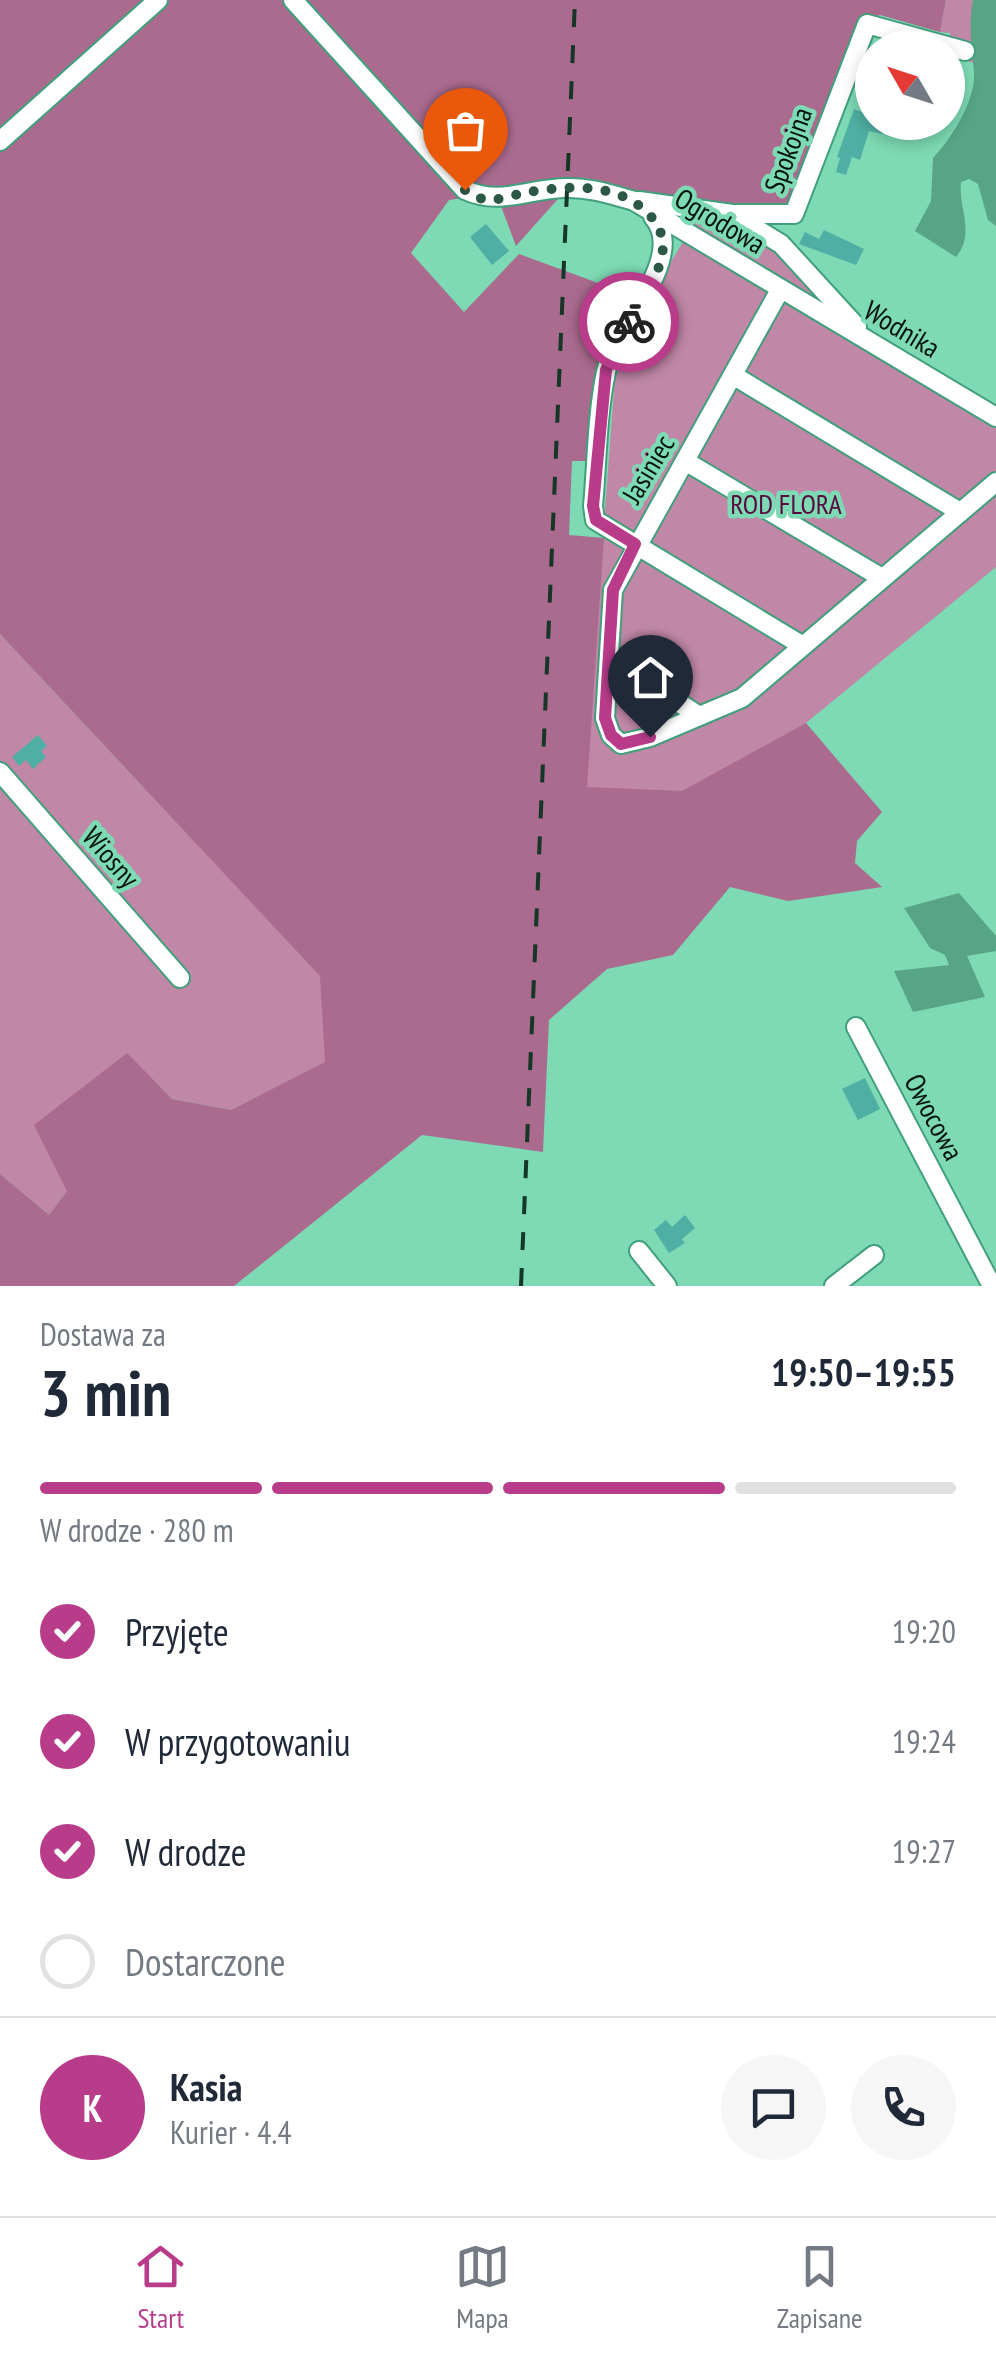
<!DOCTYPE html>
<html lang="pl">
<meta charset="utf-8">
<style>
body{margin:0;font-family:"PT Sans Narrow",sans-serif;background:#f6f6f7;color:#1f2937;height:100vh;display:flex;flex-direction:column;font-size:38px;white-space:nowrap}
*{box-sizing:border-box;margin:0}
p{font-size:32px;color:#747a83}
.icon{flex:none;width:55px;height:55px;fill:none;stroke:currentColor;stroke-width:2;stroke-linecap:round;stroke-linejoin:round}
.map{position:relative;height:1286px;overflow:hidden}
.sheet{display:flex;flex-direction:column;background:#fff;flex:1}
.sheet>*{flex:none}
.needle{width:65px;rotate:309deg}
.controls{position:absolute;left:855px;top:30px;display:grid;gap:20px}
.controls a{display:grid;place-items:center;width:110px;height:110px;border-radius:50%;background:#fff;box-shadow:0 5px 15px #0003;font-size:50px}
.pin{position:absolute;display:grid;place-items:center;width:85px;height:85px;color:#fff;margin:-102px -42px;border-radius:50% 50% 50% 0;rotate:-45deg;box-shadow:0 0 10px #0007}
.pin .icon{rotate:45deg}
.courier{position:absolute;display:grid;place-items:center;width:100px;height:100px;margin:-50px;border:8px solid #b93c8b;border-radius:50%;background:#fff;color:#222;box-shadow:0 2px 12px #0007}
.head em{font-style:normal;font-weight:800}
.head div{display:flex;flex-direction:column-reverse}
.head{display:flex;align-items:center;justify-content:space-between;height:170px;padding:0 40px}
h1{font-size:65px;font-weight:800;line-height:75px}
.bar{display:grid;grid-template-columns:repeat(4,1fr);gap:15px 10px;align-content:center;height:120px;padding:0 40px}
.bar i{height:12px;border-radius:8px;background:#e0e1e3}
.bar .on{background:#b93c8b}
.bar p{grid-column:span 4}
.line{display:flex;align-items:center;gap:25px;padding:0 40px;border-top:2px solid #e0e1e3}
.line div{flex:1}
.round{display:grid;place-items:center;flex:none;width:105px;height:105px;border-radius:52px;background:#f6f6f7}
ol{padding:0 40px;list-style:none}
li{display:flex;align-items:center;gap:30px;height:110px}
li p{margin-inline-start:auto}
li .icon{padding:10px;border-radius:50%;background:#b93c8b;color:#fff;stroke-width:4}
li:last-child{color:#747a83}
li i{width:55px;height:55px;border:5px solid #e0e1e3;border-radius:50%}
.dock{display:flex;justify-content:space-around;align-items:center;height:140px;border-top:2px solid #e0e1e3;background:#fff;font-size:28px;color:#747a83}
.dock a{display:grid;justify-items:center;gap:5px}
.dock .on{color:#b93c8b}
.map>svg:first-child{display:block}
.green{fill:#c087a6}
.forest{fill:#aa6b8e}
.water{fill:#57a586}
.building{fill:#4fafa4}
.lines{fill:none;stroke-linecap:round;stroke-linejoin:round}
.minor-casing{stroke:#419f7c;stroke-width:22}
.minor{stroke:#fff;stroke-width:18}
.rail{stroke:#163728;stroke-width:4;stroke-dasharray:18 18;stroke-linecap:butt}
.done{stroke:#2c5946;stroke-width:10;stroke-dasharray:0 18}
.route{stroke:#b93c8b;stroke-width:12}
.labels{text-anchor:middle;stroke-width:9;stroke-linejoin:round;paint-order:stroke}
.street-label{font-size:28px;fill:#00140a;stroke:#7ddab4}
.park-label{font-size:28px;fill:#590a3f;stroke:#7ddab4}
</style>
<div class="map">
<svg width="996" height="1286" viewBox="0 0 996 1286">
<rect width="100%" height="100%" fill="#7ddab4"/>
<g class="green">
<path d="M946,0H980V65L948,55L950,33L940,32Z"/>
<path d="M700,214L771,246L870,345L996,421V567L806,723L683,795L584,787L615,377L649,315L655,288Z"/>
<path d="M0,634L144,788L324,775L325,1063L231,1110L172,1099L126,1053L67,1191L49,1215L0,1174Z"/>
</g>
<path class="forest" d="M0,0H946L940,32L880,15L864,22L796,194L785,205L769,208L652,198L574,181L516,246L496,193L449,200L411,253L464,312L519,254L609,287L592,461H572L569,535L604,538L587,787L682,791L806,723L882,812L857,841L855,863L882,887L788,901L730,887L673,955L607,969L549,1020L543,1152L422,1135L234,1286H0V1174L49,1215L67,1191L34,1125L127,1053L172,1099L231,1110L325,1062L320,976L0,634Z"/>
<g class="water">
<path d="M973,0H996V226L988,220L978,184L969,179L961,182C958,208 976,233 956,257L915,231L931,201L933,158C952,138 976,100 974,72C972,43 968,30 973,0Z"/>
<path d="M959,893L996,936V951L967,956L985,997L913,1012L894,971L949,965L945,955L930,948L904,908Z"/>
</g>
<g class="building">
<path d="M854,109L872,116V122H888L883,134L869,131L860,160L852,157L846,175L836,172L840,158L837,157Z"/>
<path d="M486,224L509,251L492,265L470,237Z"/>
<path d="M824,230L864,249L856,265L799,244L805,232L819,239Z"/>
<path d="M38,735L47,746L41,751L46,757L33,769L26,760L19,766L12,757Z"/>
<path d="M865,1078L880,1109L858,1120L842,1089Z"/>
<path d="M685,1215L695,1228L682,1239L685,1243L669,1253L654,1230L666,1220L672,1227Z"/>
</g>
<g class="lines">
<defs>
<g id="minor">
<path d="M293,0L465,190C500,206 527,189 564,188C589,187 610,194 634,201L996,417"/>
<path d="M0,141L158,0"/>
<path d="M639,201L732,214"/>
<path d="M653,217C689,256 615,328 606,372C597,415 597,462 593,506L595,520L803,646"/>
<path d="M780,290L613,590L605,718L611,735L621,744L650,737L742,698L996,482"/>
<path d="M857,327L781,244L732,214H794L867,24L965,51"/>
<path d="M736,377L960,512"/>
<path d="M685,461L882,578"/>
<path d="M609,656L699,716"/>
<path d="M0,772L180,978"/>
<path d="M856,1027L992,1286"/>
<path d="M639,1251L667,1286"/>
<path d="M834,1286L874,1255"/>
</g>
</defs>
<use href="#minor" class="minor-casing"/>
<use href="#minor" class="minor"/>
<path class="rail" d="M521,1286L575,0"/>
</g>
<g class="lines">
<path class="done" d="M465,190C471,193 480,199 486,200C497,201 513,195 524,193C562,186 611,182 642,208C686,244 650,283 629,322"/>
<path class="route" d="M629,322L606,370L593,506L596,520L635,544L613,590L605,718L611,735L621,744L650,737"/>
</g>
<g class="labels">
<g class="street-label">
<text transform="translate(788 150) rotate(-70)" y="10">Spokojna</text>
<text transform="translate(720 221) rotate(31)" y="10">Ogrodowa</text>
<text transform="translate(902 329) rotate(31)" y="10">Wodnika</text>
<text transform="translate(648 469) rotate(-59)" y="10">Jasiniec</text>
<text transform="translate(111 857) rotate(49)" y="10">Wiosny</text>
<text transform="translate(934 1117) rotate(62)" y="10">Owocowa</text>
</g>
<g class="park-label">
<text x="786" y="514">ROD FLORA</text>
</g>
</g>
</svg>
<div class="controls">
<a><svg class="needle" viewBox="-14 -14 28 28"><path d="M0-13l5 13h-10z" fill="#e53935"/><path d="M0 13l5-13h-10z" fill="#747a83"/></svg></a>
</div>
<div class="pin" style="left:465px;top:190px;background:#ea580c"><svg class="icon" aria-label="bag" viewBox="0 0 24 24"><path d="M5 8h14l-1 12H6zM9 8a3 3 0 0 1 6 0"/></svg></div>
<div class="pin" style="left:650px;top:737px;background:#1f2937"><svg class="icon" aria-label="home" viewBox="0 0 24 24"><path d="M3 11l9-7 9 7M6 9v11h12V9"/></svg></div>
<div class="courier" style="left:629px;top:322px"><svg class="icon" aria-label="bike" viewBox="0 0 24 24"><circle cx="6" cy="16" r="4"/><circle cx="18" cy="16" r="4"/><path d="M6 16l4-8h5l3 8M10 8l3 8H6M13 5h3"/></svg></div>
</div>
<section class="sheet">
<div class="head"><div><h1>3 min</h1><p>Dostawa za</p></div><em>19:50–19:55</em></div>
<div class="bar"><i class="on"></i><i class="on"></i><i class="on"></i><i></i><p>W drodze · 280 m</p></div>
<ol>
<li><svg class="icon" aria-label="check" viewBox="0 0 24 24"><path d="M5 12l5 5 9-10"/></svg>Przyjęte<p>19:20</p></li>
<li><svg class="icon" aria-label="check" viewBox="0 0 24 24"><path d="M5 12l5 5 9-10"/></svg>W przygotowaniu<p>19:24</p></li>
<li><svg class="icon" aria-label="check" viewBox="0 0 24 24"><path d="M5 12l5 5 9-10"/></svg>W drodze<p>19:27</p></li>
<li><i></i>Dostarczone</li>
</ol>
<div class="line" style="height:180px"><b class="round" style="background:#b93c8b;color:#fff">K</b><div><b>Kasia</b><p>Kurier · 4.4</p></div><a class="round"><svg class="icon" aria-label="chat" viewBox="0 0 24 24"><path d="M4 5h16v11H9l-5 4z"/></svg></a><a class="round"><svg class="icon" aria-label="phone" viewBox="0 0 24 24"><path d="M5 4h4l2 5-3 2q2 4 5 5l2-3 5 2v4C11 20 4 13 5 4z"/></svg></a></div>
</section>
<nav class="dock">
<a class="on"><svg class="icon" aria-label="home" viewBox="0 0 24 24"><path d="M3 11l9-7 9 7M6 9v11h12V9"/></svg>Start</a>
<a><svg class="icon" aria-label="map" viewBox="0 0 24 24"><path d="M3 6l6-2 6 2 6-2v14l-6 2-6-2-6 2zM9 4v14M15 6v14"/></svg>Mapa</a>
<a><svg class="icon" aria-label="saved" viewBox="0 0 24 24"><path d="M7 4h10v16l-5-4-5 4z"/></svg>Zapisane</a>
</nav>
